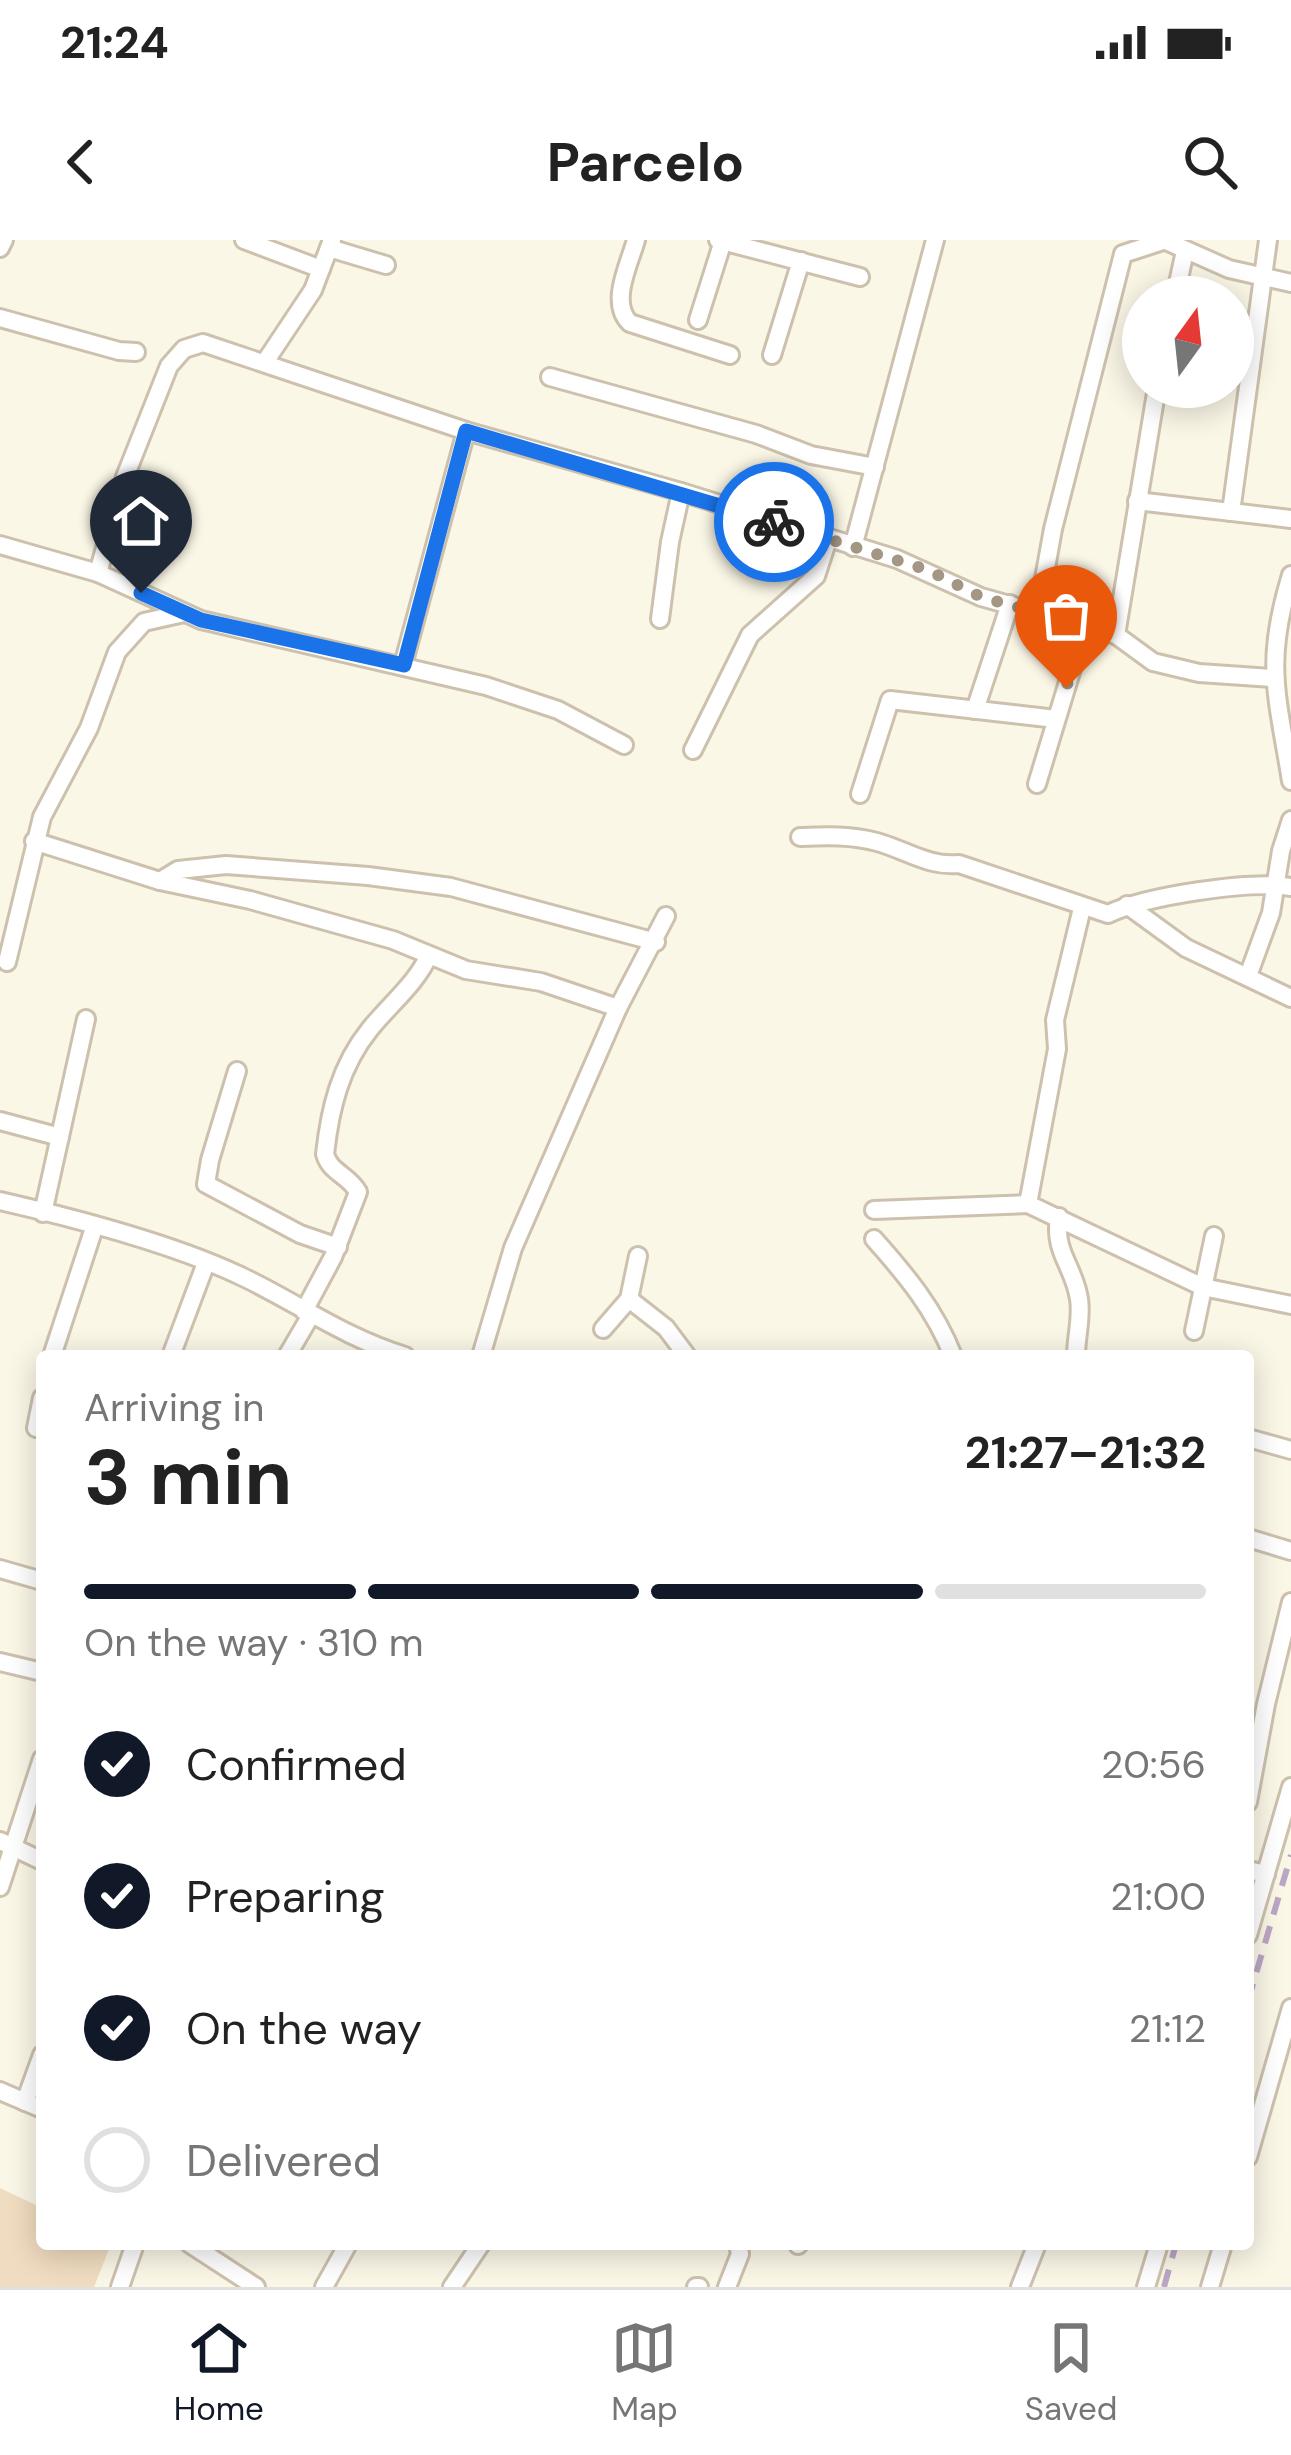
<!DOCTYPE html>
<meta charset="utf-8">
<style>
body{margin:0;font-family:"DM Sans",sans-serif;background:#f6f6f6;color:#222;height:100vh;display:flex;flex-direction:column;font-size:45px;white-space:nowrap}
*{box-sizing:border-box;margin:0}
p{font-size:39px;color:#767676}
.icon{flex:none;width:66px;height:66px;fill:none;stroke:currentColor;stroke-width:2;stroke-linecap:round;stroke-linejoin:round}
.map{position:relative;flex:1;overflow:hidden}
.drawer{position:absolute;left:36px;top:1110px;width:1218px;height:900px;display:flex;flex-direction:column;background:#fff;border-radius:12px;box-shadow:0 6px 30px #0003}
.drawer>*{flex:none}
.needle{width:78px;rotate:15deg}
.tools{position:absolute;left:1122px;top:36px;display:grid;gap:24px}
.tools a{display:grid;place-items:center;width:132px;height:132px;border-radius:50%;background:#fff;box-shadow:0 6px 30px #0003;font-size:60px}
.pin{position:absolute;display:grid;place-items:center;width:102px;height:102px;color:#fff;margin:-123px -51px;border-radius:50% 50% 50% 0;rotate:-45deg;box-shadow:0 0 12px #0007}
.pin .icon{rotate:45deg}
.courier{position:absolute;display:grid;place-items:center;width:120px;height:120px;margin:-60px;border:9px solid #1a73e8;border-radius:50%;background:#fff;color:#222;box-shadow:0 3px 15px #0007}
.overview em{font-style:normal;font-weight:700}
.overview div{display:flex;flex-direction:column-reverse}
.overview{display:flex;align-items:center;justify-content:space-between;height:204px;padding:0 48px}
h1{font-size:78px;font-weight:700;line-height:90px}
.bar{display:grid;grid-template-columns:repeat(4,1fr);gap:18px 12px;align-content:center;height:144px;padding:0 48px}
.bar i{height:15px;border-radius:9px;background:#e0e0e0}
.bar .selected{background:#111827}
.bar p{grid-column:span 4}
ol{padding:0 48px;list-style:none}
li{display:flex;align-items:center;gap:36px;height:132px}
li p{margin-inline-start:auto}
li .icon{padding:12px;border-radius:50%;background:#111827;color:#fff;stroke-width:4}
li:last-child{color:#767676}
li i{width:66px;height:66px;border:6px solid #e0e0e0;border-radius:50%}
.status{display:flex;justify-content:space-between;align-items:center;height:84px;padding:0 60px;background:#fff;direction:ltr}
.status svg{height:33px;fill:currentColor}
header{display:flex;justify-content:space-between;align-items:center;height:156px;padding:0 48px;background:#fff;font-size:54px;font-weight:700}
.menu{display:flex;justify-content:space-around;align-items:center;height:168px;border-top:3px solid #e0e0e0;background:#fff;font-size:33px;color:#767676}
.menu a{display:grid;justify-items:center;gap:6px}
.menu .selected{color:#111827}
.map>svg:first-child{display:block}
.building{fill:#f0dcc0}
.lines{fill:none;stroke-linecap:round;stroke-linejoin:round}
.street-casing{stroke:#cdc1ae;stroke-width:22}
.street{stroke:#fff;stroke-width:16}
.rail{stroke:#bca6c5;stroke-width:6;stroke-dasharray:18 12;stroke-linecap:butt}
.done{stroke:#a39683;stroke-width:12;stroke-dasharray:0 21.6}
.route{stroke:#1a73e8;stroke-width:15}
</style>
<div class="status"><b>21:24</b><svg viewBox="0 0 49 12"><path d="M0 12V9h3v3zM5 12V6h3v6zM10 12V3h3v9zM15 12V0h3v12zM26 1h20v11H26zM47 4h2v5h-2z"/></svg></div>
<header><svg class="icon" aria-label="back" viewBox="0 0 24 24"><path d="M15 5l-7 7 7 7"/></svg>Parcelo<svg class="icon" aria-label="search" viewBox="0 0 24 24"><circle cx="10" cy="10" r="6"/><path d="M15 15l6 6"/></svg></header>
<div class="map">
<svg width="1291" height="2047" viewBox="0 0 1291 2047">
<rect width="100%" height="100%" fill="#fbf7e7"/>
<path class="building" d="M0,1948L42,1968V2004H111L94,2047H0Z"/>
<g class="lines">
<defs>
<g id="street">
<path d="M244,0L321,29"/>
<path d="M636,0C629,25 609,63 630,83L730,115"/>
<path d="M718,0L860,37"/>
<path d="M1166,1L1229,29L1291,43"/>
<path d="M0,8L4,0"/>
<path d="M329,8L386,25"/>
<path d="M1175,57L1185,11"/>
<path d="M0,78L119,111L136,112"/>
<path d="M698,80L723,1"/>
<path d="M772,115L801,21"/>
<path d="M265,122L313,50L332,0"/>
<path d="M550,137L756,194L811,215L875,227"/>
<path d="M1137,261L1291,279"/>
<path d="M1231,272L1268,0"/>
<path d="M0,305L98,333L201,380L486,446L558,470L624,505"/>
<path d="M853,307L935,0"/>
<path d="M98,333L125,237L169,126L184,109L203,103L466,191L681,252L897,319L981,357L1116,395L1153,422L1199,433L1273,438"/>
<path d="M1291,335C1264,423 1277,454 1291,541"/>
<path d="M1038,372L1053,289L1123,14L1166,0"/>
<path d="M660,379L670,302L681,252"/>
<path d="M1116,395L1157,147"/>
<path d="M403,425L466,191"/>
<path d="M975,470L1010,364"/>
<path d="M693,510L750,395L816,336L828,299"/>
<path d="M1037,544L1085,386"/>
<path d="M860,554L890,460L1056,479"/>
<path d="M800,597C827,596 851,595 877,602C906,610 928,627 959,624L1108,674C1146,656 1250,640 1291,647"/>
<path d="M34,601L160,641L250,660L393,700L466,730L541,742L618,768"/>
<path d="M160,641L178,630L226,625L368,636L451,647L656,702"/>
<path d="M1127,665L1186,708L1291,758"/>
<path d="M7,722L42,577L89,488L117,412L144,382L184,373"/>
<path d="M1248,736L1271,673L1281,611L1291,580"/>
<path d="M237,831L210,920L206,944L300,994L338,1007"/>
<path d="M0,881L60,897"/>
<path d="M0,961C74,978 180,1006 247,1039C302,1066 346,1098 405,1116"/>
<path d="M1028,964L1057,809L1055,780L1082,668"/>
<path d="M874,970L1028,964L1203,1047L1291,1065"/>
<path d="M43,973L86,779"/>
<path d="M1059,977C1053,1012 1074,1026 1079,1059C1082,1078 1076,1097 1076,1116"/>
<path d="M874,999C907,1036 935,1070 953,1116"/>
<path d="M629,1059L666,1088L687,1116"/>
<path d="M304,1071L333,1017L358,952C349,935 330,933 325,914C330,869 340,826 370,789C390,764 416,744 429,715"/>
<path d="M603,1089L629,1059L638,1016"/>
<path d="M1194,1091L1214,996"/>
<path d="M52,1116L94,988"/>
<path d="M171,1116L206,1023"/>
<path d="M287,1116L311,1075"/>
<path d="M481,1116L513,1008L618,768L666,676"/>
<path d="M36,1188L42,1158"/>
<path d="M1248,1198L1291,1210"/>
<path d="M1248,1298L1291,1311"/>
<path d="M0,1329L42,1341"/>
<path d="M0,1422L42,1432"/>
<path d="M1248,1562L1266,1464L1291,1362"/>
<path d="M0,1601L42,1621"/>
<path d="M1248,1630L1266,1634"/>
<path d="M0,1647L42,1519"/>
<path d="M1248,1695L1291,1547"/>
<path d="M0,1851L42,1869"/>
<path d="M25,1862L42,1815"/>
<path d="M1248,1917L1291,1768"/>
<path d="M190,2004L256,2047"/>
<path d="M798,2005L799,2004"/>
<path d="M120,2047L135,2004"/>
<path d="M324,2047L348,2004"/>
<path d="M452,2047L481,2004"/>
<path d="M696,2047H699"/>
<path d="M727,2047L740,2014L738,2004"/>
<path d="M1020,2047L1037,2004"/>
<path d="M1146,2047L1159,2004"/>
<path d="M1210,2047L1223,2004"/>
</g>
</defs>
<use href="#street" class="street-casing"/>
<use href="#street" class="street"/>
<g class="rail">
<path d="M1248,1761L1291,1615"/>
<path d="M1164,2047L1176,2004"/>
</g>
</g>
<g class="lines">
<path class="done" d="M774,282L928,330L981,357L1085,386L1066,448"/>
<path class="route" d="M141,353L201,380L404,425L466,191L774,282"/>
</g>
</svg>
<div class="tools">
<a><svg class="needle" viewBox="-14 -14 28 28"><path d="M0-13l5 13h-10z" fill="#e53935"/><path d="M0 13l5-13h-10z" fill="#767676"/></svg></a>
</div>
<div class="pin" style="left:1066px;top:448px;background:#ea580c"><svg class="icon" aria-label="bag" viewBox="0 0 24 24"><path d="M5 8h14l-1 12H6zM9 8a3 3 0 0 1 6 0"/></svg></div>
<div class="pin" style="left:141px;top:353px;background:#1f2937"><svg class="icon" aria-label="home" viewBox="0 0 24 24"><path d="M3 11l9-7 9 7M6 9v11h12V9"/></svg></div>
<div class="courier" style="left:774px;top:282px"><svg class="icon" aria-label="bike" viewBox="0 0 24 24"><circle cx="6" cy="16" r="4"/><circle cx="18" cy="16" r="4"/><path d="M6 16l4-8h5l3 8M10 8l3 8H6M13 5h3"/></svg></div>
<section class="drawer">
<div class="overview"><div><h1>3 min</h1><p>Arriving in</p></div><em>21:27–21:32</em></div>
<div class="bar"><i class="selected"></i><i class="selected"></i><i class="selected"></i><i></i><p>On the way · 310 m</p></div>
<ol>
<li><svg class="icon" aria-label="check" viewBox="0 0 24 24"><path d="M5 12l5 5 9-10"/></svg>Confirmed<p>20:56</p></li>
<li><svg class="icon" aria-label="check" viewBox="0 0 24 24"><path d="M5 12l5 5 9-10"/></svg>Preparing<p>21:00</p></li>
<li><svg class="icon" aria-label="check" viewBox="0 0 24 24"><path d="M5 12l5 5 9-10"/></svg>On the way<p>21:12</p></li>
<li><i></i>Delivered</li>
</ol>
</section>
</div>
<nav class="menu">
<a class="selected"><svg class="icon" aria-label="home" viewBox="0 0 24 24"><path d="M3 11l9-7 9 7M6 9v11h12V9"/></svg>Home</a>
<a><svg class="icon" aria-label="map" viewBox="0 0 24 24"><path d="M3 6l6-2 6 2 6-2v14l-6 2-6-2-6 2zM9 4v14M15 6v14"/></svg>Map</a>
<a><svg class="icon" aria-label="saved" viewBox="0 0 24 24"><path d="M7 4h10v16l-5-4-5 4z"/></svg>Saved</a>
</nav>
